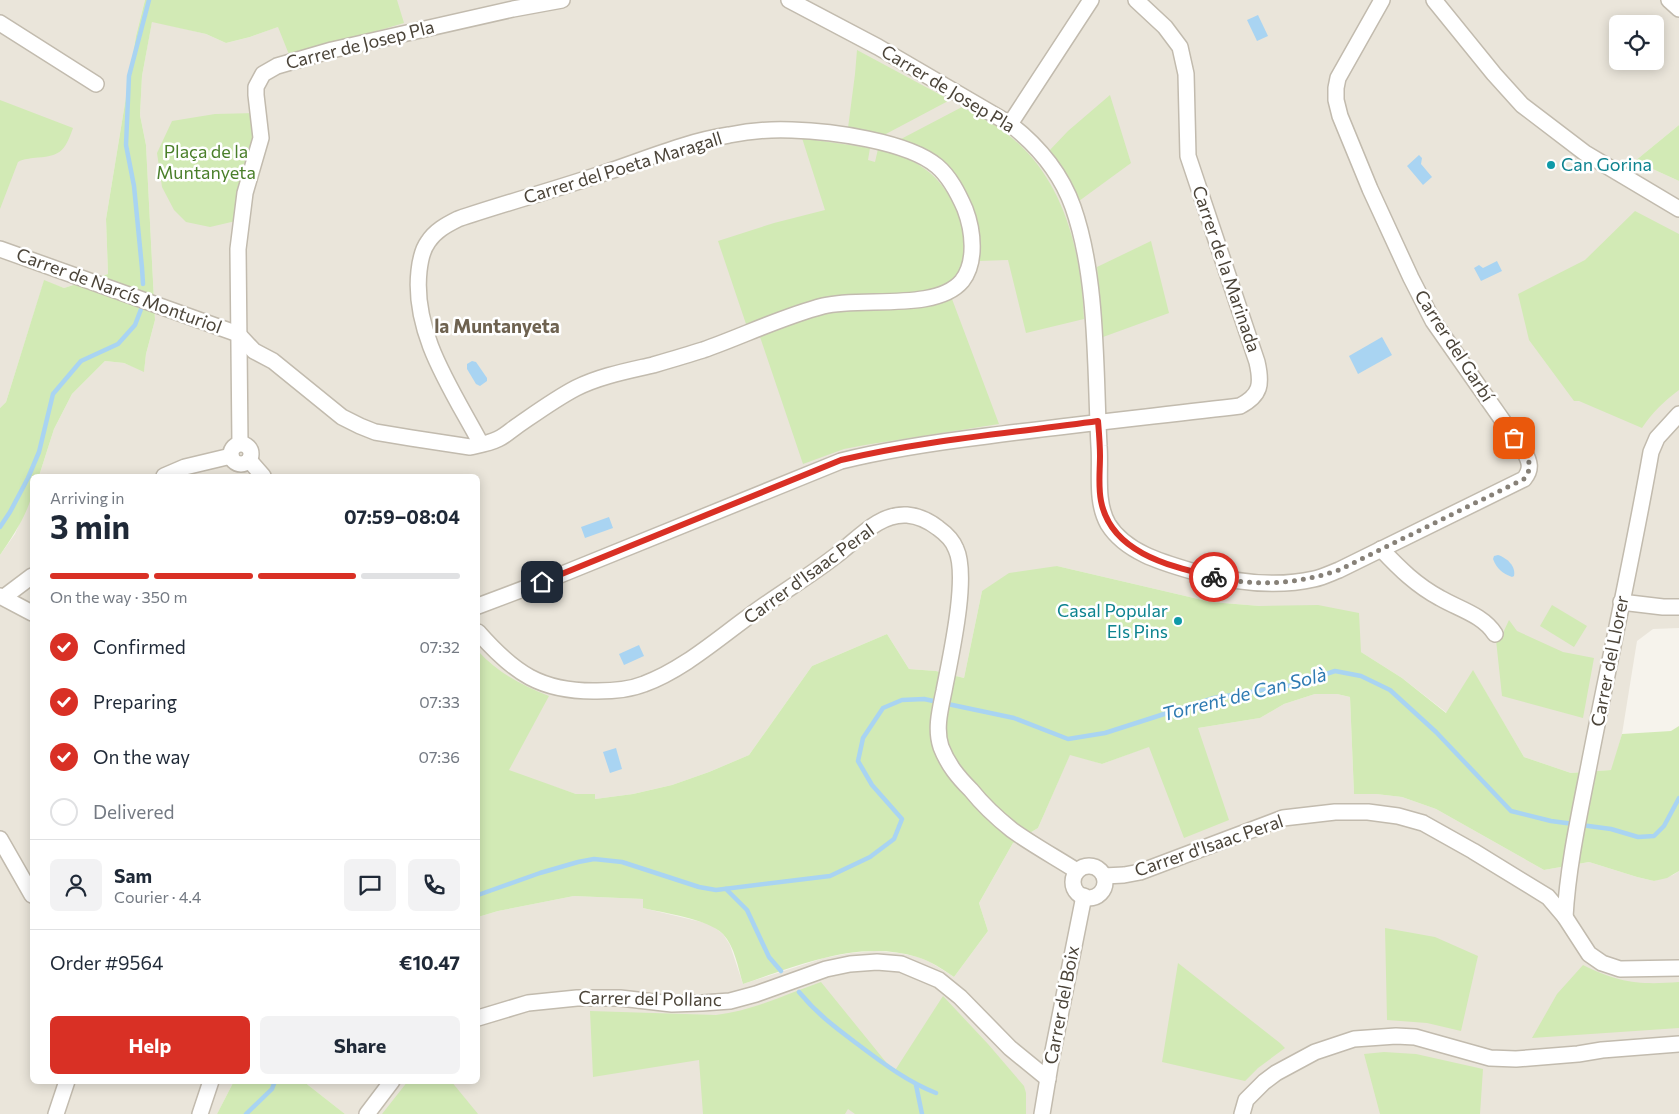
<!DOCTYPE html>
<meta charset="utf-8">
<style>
body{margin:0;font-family:Commissioner,sans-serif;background:#f2f2f3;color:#1f2937;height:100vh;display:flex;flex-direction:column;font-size:19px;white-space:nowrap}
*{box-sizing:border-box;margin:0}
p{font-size:16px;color:#747a83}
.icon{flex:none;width:28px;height:28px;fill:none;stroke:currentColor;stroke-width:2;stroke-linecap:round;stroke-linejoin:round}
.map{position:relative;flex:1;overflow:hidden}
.details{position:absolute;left:30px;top:474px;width:450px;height:610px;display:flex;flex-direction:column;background:#fff;border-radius:8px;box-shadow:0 2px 12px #0003}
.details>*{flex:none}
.controls{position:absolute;left:1609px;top:15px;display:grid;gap:10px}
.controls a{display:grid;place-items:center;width:55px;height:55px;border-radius:8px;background:#fff;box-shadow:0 2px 12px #0003;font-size:25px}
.pin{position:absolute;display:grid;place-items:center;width:42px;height:42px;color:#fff;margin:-21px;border-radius:10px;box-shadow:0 2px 8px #0006}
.courier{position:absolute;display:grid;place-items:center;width:50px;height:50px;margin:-25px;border:4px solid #d93025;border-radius:50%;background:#fff;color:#222;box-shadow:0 1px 6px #0007}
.summary em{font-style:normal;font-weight:700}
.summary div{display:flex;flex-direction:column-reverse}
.summary{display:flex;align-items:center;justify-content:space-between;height:85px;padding:0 20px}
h1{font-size:32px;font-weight:700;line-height:38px}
.bar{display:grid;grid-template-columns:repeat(4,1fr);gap:8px 5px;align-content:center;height:60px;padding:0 20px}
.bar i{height:6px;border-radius:4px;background:#e0e1e3}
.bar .current{background:#d93025}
.bar p{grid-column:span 4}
.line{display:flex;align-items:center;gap:12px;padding:0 20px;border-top:1px solid #e0e1e3}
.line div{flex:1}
.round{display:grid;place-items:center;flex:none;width:52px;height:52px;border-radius:8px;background:#f2f2f3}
ol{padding:0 20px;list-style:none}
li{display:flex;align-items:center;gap:15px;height:55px}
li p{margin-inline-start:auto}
li .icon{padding:5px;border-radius:50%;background:#d93025;color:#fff;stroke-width:4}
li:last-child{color:#747a83}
li i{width:28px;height:28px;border:2px solid #e0e1e3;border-radius:50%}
.button{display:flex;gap:10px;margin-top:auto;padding:10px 20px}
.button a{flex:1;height:58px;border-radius:8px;background:#d93025;color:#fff;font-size:20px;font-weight:700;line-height:58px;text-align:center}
.button a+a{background:#f2f2f3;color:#1f2937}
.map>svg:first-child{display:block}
.residential{fill:#eae5da;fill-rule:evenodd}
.green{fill:#d2eab5}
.water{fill:#a9d4f2}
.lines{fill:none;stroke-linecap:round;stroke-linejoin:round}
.stream{stroke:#a9d4f2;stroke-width:4.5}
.street-casing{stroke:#c2bbae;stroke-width:18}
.street{stroke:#fff;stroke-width:15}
.done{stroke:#878178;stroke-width:5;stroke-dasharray:0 9}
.route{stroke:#d93025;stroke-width:6}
.culture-dot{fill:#0f9aa8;stroke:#fff;stroke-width:2}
.labels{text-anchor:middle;stroke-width:5;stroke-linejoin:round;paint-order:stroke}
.street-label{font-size:18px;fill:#4b4439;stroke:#fff}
.park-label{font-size:18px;fill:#4a7f2a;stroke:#fff}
.culture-label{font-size:18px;fill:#0d838f;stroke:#fff;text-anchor:start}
.neighbourhood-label{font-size:19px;font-weight:bold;fill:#6e6250;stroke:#fff}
.water-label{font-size:19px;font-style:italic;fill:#2e7ab2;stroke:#fff}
</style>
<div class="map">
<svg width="1679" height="1114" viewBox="0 0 1679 1114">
<rect width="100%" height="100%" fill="#f6f3ec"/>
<g class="residential">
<path d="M0,0H145L136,36L106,219L108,274L64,288L44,281L6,402L0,408Z"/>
<path d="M334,0H1679V125L1635,161L1679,181V628L1653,629L1637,641L1622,734L1612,770L1571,773L1524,757L1473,671L1447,713L1402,678L1361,652L1260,606L1211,602L1057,566L982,591L964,678L936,671L909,669L887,634L812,666L749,755L709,772L672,785L633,794L595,799L594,794H576L478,761V476H39L54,429L72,394L105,361L124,363L144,371L146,354L155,320L146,145L140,115L142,76L152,21L206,34L226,43L250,37L280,26ZM1618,24H1655V61H1618Z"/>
<path d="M32,494V1081H234L217,1114H0V555L15,534Z"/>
<path d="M1315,694H1337L1350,697L1354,794H1376L1402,797L1436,809L1544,870L1589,862L1637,877L1654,881L1673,875L1679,871V1114H345L303,1081H478V917L498,911L574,896L643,899V908L710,924L723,934L730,945L743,984L824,958L851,953L875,951L899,953L918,957L930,962L954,977L988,931L979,903L1013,843L1038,828L1070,754L1102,764L1198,728L1260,718L1284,704Z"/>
</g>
<g class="green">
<path d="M145,0H397L404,23L290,57L278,27L250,37L226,43L206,34L152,22L142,76L140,115L146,145L155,320L146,354L144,372L124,363L105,361L72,394L54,429L39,476H32C32,481 33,487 32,492C30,511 11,539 0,555V408L6,402L44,280L64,288L108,274L106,219L136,36Z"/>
<path d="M857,50L950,100L884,135L848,128L855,74Z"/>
<path d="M1110,95L1131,163L1079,201L1066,176L1049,151L1068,131Z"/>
<path d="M0,100L73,128C64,153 60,156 33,158C27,159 23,159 18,162L0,209Z"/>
<path d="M962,107C984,118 1005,130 1022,147C1067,191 1082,259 1084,319L1026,333L1008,260L979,261C986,204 953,157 901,139Z"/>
<path d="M258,113L240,220L210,227L186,222L174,210L162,187L157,153L172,121L215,114Z"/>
<path d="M1679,125V181L1635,161Z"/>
<path d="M802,138L870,148L868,160L875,162L878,149C915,158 940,173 956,209C962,224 966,241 963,257C962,265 959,276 952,281C927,301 875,290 844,296C810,302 778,313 746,324L718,241L774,223L825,210Z"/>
<path d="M1635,211L1679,234V390C1664,401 1652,413 1642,428L1579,401H1574L1529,340L1518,294L1585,260Z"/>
<path d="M1151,241L1169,313L1103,337L1097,267Z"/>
<path d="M952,299L999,424L865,445L844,449L803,464L759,334C785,325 810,315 837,311C870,306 923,313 952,299Z"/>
<path d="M1057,566L1211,602L1260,606L1318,605L1359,613L1361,652L1402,678L1446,713L1473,670L1524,757L1571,773L1611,770L1622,734L1671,731L1679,726V871L1667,878L1654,881L1637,877L1589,862L1544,870L1436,809L1402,797L1376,794H1354L1350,697L1337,694H1315L1284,704L1260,718L1198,728L1229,820L1184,838L1149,747L1102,764L1070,755L1038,828L1013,843L979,903L988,931L954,977C942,969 931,961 917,957C859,939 797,966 743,984C738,968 735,947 723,934C708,919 664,913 643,908V899L574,896L498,911L478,917V651C498,673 521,685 549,696L509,770L576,794H595V799L633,794L672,785L709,772L749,755L812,666L887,634L909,669L936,671L964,678L982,591L1009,573Z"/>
<path d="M1552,605L1587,626L1574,647L1540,626Z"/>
<path d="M1509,620L1517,631L1563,652L1594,658L1583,718L1502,696L1496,640L1502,635Z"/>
<path d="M1385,928L1435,937L1478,956L1461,1031L1427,1023L1387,1020Z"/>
<path d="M1178,963L1280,1043L1285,1048L1258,1068L1245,1081L1162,1062Z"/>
<path d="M1583,965C1619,983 1640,985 1679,982V1028L1532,1038L1557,994Z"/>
<path d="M821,982L894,1072L943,996L988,1044L1024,1086L1026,1093V1114H855L848,1109L845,1114H703L699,1060L593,1077L590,1011L716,1015C753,1011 786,994 821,982Z"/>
<path d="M1384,1052L1416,1054L1483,1069L1480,1114H1380L1364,1054Z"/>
<path d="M234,1081H303L345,1114H217Z"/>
<path d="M408,1081H451L478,1114H382Z"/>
</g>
<g class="water">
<path d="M1258,15L1268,36L1257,41L1247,20Z"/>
<path d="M1419,155L1422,158L1421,164L1432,177L1423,185L1407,166Z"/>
<path d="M1497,261L1502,271L1481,281L1474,268L1479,265L1483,268Z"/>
<path d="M1382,337L1392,355L1358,374L1349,356Z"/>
<path d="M472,361L476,362L487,378V381L480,386L476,384L467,369V364Z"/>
<path d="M609,517L613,528L585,538L581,527Z"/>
<path d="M1498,555C1507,558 1516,566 1514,576L1512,577C1502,573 1497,569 1493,559L1494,556Z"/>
<path d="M639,645L644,656L624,665L619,654Z"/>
<path d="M616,748L622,769L610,773L603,752Z"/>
</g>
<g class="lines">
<g class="stream">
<path d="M143,284L142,268L134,186L126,145L129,76L149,0"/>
<path d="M0,527L10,512L28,478L39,452L53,394L81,361L118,344L135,325L143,304"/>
<path d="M726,889L747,910L769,957L781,971"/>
<path d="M478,895L540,873L578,862L594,859L622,862L699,887L716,890L830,876L870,857L894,839L902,819L872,785L858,761L863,738L883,708L902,700L924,699L1014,718L1068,739L1105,733L1214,698L1293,685L1335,671L1361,676L1390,690L1436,732L1511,811L1551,821L1611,829L1638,837L1654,836L1664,826L1679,798"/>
<path d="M799,992C818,1015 836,1028 860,1046C884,1064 908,1082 936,1093"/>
<path d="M916,1085L922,1114"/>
<path d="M246,1114L272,1089L275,1081"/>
</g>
<defs>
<g id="street">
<path d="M789,0L878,47L1010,124C1037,145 1061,173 1073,207C1098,278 1095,370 1099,446C1101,471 1095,501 1108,524C1126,553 1164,563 1195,572C1233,582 1275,588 1314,579C1323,577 1331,573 1339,570L1524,479C1532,469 1530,462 1524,451L1433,321L1411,278L1370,189L1340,116L1336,100V88L1338,78L1382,0"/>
<path d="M1434,0L1494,74L1522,105L1585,153L1679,209"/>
<path d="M1669,0L1679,9"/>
<path d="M0,23L96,84"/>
<path d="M1010,124L1091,0"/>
<path d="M0,249L238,334L254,351L273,361L342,417L360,426L375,432L411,438L470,447C479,445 490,443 498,439C505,436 511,430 517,426C536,413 555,399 576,388C600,376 627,371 653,365C670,360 687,355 703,350C743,336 781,317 823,306C861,296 936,312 962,281C977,262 973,230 965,209C958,193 950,177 937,166C907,141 830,131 792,130C771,129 749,131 729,135C684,142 644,160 601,174C554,190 505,203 458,219C446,225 435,231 428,242C422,250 420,262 419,271C412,334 453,391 481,444"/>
<path d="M240,443L238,249L245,193L261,138L256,95V87L263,74L277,66L332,50L513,9L562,0"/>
<circle cx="241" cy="454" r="10"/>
<path d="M249,460L263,476"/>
<path d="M164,476L185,467L231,456"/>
<path d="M1381,549C1400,569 1416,585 1440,598C1459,609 1483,615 1495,634"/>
<path d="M0,596L32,613"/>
<path d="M4,597L32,576"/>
<path d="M1621,602L1663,607H1679"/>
<path d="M478,606L560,575L841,461C889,449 938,442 987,436C1071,425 1156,416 1240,406C1261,395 1262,384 1257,362L1188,156L1186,74L1180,47L1165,27L1136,0"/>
<path d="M478,632C514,673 541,692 597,691C612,691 629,690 644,684C682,670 715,641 748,617C777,595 809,577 838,554C858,539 879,513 907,515C919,516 929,521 938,528C945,533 953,541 956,549C969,577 950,659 944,691C940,710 935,729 941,747C948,765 958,777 971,790C983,805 997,818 1012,830C1033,845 1055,857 1077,871"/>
<path d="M0,839L32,895"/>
<circle cx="1089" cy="882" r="16"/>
<path d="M1104,876L1124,875L1140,872L1283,818L1335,812H1368L1398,816L1423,823L1473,851L1548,897L1565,917L1589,954L1602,963L1620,969L1679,968"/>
<path d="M1565,917C1568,864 1580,812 1590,760C1610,657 1633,555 1651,452L1657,438L1679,414"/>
<path d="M478,1018L528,1003L577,998H620L672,1004L702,1003L730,1001L756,994L826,969L850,964L877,962L901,964L939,980L960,997L1010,1048L1048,1079"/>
<path d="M56,1114L67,1081"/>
<path d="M200,1114L211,1081"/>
<path d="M367,1114L392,1081"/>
<path d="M1042,1114L1050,1066L1084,896"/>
<path d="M1242,1114L1246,1100L1264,1082L1276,1073L1315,1052L1354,1039L1396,1036L1415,1037L1490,1058L1516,1059L1578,1054L1602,1050L1679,1044"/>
</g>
</defs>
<use href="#street" class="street-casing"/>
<use href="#street" class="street"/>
</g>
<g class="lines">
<path class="done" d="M1214,577C1258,587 1297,584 1339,570L1524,479C1537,463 1523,451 1514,438"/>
<path class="route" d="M542,582L841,460C925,440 1013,433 1098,421C1099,433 1100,444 1100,456C1100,471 1098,486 1101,501C1111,553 1170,566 1214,577"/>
</g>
<g class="culture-dot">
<circle cx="1551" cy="165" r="5"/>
<circle cx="1178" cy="621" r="5"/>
</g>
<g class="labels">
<g class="street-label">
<text transform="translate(360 45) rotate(-14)" y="6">Carrer de Josep Pla</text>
<text transform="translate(948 89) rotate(31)" y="6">Carrer de Josep Pla</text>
<text transform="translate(623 168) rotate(-17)" y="6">Carrer del Poeta Maragall</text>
<text transform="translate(1226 269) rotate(71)" y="6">Carrer de la Marinada</text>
<text transform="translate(119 291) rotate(20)" y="6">Carrer de Narcís Monturiol</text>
<text transform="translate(1454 346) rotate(57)" y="6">Carrer del Garbí</text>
<text transform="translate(809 574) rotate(-36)" y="6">Carrer d'Isaac Peral</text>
<text transform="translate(1610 661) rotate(-79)" y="6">Carrer del Llorer</text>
<text transform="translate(1209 846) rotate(-19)" y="6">Carrer d'Isaac Peral</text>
<text transform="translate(650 999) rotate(1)" y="6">Carrer del Pollanc</text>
<text transform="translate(1062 1005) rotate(-79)" y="6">Carrer del Boix</text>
</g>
<g class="park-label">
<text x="206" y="158">Plaça de la<tspan x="206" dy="21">Muntanyeta</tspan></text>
</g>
<g class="culture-label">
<text x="1561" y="171">Can Gorina</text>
<text x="1168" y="617" text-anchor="end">Casal Popular<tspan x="1168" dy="21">Els Pins</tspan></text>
</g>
<g class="neighbourhood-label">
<text x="497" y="333">la Muntanyeta</text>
</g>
<g class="water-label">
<text transform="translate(1244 694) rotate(-14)" y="7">Torrent de Can Solà</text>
</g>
</g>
</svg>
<div class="controls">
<a><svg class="icon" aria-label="locate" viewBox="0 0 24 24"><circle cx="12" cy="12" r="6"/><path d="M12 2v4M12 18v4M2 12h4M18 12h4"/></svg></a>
</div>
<div class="pin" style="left:1514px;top:438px;background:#ea580c"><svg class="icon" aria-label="bag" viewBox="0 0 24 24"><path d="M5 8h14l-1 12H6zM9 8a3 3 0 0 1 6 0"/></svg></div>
<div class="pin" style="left:542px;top:582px;background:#1f2937"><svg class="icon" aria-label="home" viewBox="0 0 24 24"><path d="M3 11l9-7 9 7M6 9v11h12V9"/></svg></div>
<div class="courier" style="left:1214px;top:577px"><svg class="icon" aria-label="bike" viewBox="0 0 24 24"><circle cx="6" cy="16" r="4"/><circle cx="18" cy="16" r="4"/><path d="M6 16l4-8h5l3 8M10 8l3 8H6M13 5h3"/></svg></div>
<section class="details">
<div class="summary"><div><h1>3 min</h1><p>Arriving in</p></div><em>07:59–08:04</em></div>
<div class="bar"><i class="current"></i><i class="current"></i><i class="current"></i><i></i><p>On the way · 350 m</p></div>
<ol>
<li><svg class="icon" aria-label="check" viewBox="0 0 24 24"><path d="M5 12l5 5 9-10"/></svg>Confirmed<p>07:32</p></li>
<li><svg class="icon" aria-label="check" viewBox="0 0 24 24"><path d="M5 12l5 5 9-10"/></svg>Preparing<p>07:33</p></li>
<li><svg class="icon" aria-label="check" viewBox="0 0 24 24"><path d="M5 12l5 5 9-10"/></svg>On the way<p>07:36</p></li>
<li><i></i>Delivered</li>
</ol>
<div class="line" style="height:90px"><a class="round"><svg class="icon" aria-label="person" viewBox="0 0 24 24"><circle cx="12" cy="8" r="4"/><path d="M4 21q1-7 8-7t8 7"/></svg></a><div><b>Sam</b><p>Courier · 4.4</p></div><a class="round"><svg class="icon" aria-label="chat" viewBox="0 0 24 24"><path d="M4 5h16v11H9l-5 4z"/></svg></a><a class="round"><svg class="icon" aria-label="phone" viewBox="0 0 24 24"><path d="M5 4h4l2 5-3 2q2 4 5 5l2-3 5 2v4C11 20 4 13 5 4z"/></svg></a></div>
<div class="line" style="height:65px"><div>Order #9564</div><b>€10.47</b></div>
<div class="button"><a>Help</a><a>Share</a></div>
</section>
</div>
